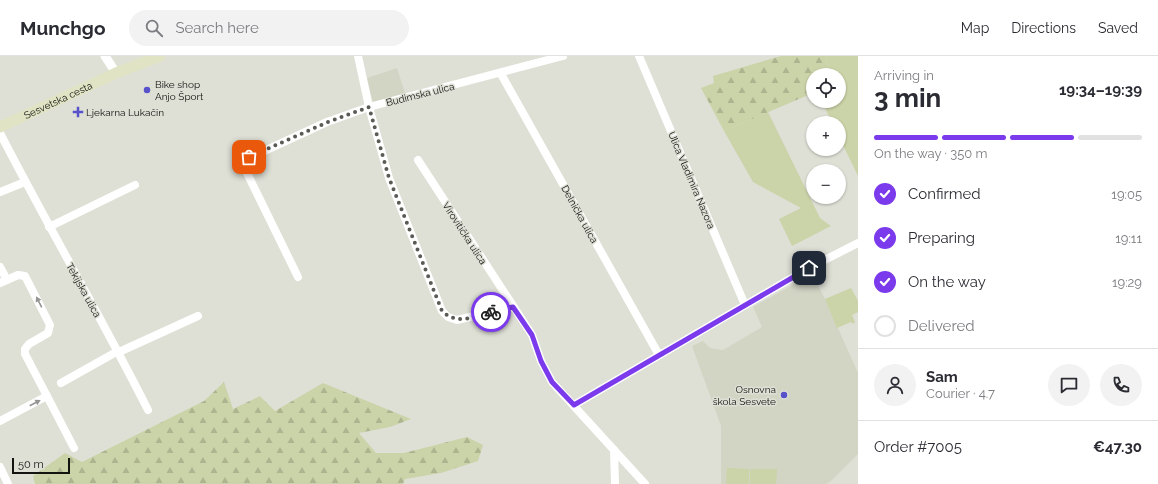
<!DOCTYPE html>
<meta charset="utf-8">
<style>
body{margin:0;font-family:Raleway,sans-serif;background:#f2f2f3;color:#2b2b33;height:100vh;display:flex;flex-direction:column;font-size:15px;white-space:nowrap}
*{box-sizing:border-box;margin:0}
p{font-size:13px;color:#7c7c81}
.icon{flex:none;width:22px;height:22px;fill:none;stroke:currentColor;stroke-width:2;stroke-linecap:round;stroke-linejoin:round}
.map{position:relative;flex:1;overflow:hidden}
.sheet{display:flex;flex-direction:column;background:#fff;width:300px}
.sheet>*{flex:none}
.controls{position:absolute;left:806px;top:12px;display:grid;gap:8px}
.controls a{display:grid;place-items:center;width:40px;height:40px;border-radius:50%;background:#fff;box-shadow:0 1px 3px #0004;font-size:20px}
.scale{position:absolute;left:12px;bottom:10px;width:58px;box-sizing:border-box;padding-left:4px;border:2px solid #131310;border-top:0;font-size:11px;line-height:14px;white-space:nowrap;color:#131310;-webkit-text-stroke:3px #dee0d6;paint-order:stroke}
.pin{position:absolute;display:grid;place-items:center;width:34px;height:34px;color:#fff;margin:-17px;border-radius:8px;box-shadow:0 2px 6px #0006}
.courier{position:absolute;display:grid;place-items:center;width:40px;height:40px;margin:-20px;border:3px solid #7c3aed;border-radius:50%;background:#fff;color:#222;box-shadow:0 1px 5px #0007}
.overview em{font-style:normal;font-weight:700}
.overview div{display:flex;flex-direction:column-reverse}
.overview{display:flex;align-items:center;justify-content:space-between;height:68px;padding:0 16px}
h1{font-size:26px;font-weight:700;line-height:30px}
.bar{display:grid;grid-template-columns:repeat(4,1fr);gap:6px 4px;align-content:center;height:48px;padding:0 16px}
.bar i{height:5px;border-radius:3px;background:#e1e1e2}
.bar .active{background:#7c3aed}
.bar p{grid-column:span 4}
.line{display:flex;align-items:center;gap:10px;padding:0 16px;border-top:1px solid #e1e1e2}
.line div{flex:1}
.round{display:grid;place-items:center;flex:none;width:42px;height:42px;border-radius:21px;background:#f2f2f3}
ol{padding:0 16px;list-style:none}
li{display:flex;align-items:center;gap:12px;height:44px}
li p{margin-inline-start:auto}
li .icon{padding:4px;border-radius:50%;background:#7c3aed;color:#fff;stroke-width:4}
li:last-child{color:#7c7c81}
li i{width:22px;height:22px;border:2px solid #e1e1e2;border-radius:50%}
header{display:flex;align-items:center;gap:24px;box-sizing:border-box;height:56px;padding:0 20px;background:#fff;border-bottom:1px solid #e1e1e2}
header strong{font-size:19px}
nav{display:flex;gap:22px;margin-inline-start:auto;font-size:14px}
.search{width:280px;height:36px;background:#f2f2f3;display:flex;align-items:center;gap:10px;box-sizing:border-box;padding:0 14px;border-radius:22px;color:#7c7c81;font-size:15px}
main{display:flex;flex:1;min-height:0}
.map>svg:first-child{display:block}
.built{fill:#d2d5c4}
.green{fill:#cbd3a8}
.forest{fill:url(#forest-firs)}
.lines{fill:none;stroke-linecap:round;stroke-linejoin:round}
.minor{stroke:#fff;stroke-width:8}
.tertiary{stroke:#fff;stroke-width:9}
.secondary{stroke:#e0e4c4;stroke-width:11}
.oneway{fill:#959593}
.done{stroke:#5a5b55;stroke-width:4;stroke-dasharray:0 7.2}
.route{stroke:#7c3aed;stroke-width:5}
.poi-dot{fill:#5852ca;stroke:#dee0d6;stroke-width:1.5}
.labels{text-anchor:middle;stroke-width:3;stroke-linejoin:round;paint-order:stroke}
.poi-label{font-size:10px;fill:#131310;stroke:#dee0d6;text-anchor:start}
.street-label{font-size:10px;fill:#131310;stroke:#dee0d6}
</style>
<header>
<strong>Munchgo</strong>
<div class="search"><svg class="icon" aria-label="search" viewBox="0 0 24 24"><circle cx="10" cy="10" r="6"/><path d="M15 15l6 6"/></svg>Search here</div>
<nav><a>Map</a><a>Directions</a><a>Saved</a></nav>
</header>
<main>
<div class="map">
<svg width="858" height="428" viewBox="0 0 858 428">
<defs>
<pattern id="forest-firs" width="22" height="20" patternUnits="userSpaceOnUse"><rect width="22" height="20" fill="#cbd3a8"/><path d="M5 1l3.5 6h-7zM16 11l3.5 6h-7z" fill="#adb490"/></pattern>
</defs>
<rect width="100%" height="100%" fill="#dee0d6"/>
<g class="built">
<path d="M397,12L405,37L373,46L367,22Z"/>
<path d="M812,218L825,243L858,317V398L830,426L826,428H721V370L692,290L703,285L710,292L723,294L762,271L753,251Z"/>
</g>
<g class="green">
<path d="M826,0H858V120L839,81V67H832L822,45H839V19H829Z"/>
<path d="M768,56L820,162L831,170L792,190L779,163L801,152L753,126L724,75Z"/>
<path d="M851,232L858,245V256L852,259L855,266L853,268L851,266L837,272L825,243Z"/>
<path d="M727,412L749,413V428H726Z"/>
<path d="M750,413H777L776,428H750Z"/>
</g>
<g class="forest">
<path d="M781,0H826L829,19H813V37L724,75L701,32L714,27L713,20Z"/>
<path d="M224,326L233,353L260,340L275,355L323,327L411,363L390,371L359,377L376,397H404L467,381L483,389L478,405L441,417L405,423L403,428H35L33,420L65,397L82,406L204,345Z"/>
</g>
<g class="lines">
<g class="minor">
<path d="M358,0L369,51L389,122L442,255L448,261L457,264L513,251"/>
<path d="M639,0L745,249"/>
<path d="M501,18L659,299"/>
<path d="M0,77C48,170 101,261 148,354"/>
<path d="M418,104L532,279L541,305L552,326L645,428"/>
<path d="M0,136L25,126"/>
<path d="M49,171L135,129"/>
<path d="M0,211L7,224"/>
<path d="M298,221L245,113L247,103L327,66L369,51L563,0"/>
<path d="M0,227L18,219L25,220L50,269L48,277L29,288L25,293V298L47,340L0,365"/>
<path d="M119,296L198,260"/>
<path d="M61,327L118,295"/>
<path d="M47,340L74,392"/>
<path d="M574,349L809,212L858,187"/>
<path d="M614,394L615,428"/>
<path d="M0,411L8,428"/>
</g>
<path class="tertiary" d="M105,0L116,17"/>
<path class="secondary" id="s1" d="M0,71L116,17L160,0"/>
</g>
<defs><path id="oneway-solid" d="M-6-.8H1V-3.2L6.5 0L1 3.2V.8H-6Z"/></defs>
<g class="oneway">
<use href="#oneway-solid" transform="translate(39 246) rotate(-117)"/>
<use href="#oneway-solid" transform="translate(35 347) rotate(-28)"/>
</g>
<g class="lines">
<path class="done" d="M249,101L328,66L369,51L389,122L442,255C458,270 473,260 491,256"/>
<path class="route" d="M491,256L513,251L532,279L541,305L552,326L574,349L809,212"/>
</g>
<g class="poi-dot">
<circle cx="147" cy="34" r="4"/>
<path d="M76 50h4v4h4v4h-4v4h-4v-4h-4v-4h4z"/>
<circle cx="784" cy="339" r="4"/>
</g>
<g class="labels">
<g class="poi-label">
<text x="155" y="32">Bike shop<tspan x="155" dy="12">Anjo Šport</tspan></text>
<text x="86" y="60">Ljekarna Lukačin</text>
<text x="776" y="337" text-anchor="end">Osnovna<tspan x="776" dy="12">škola Sesvete</tspan></text>
</g>
<g class="street-label">
<text transform="translate(420 38) rotate(-14)" y="4">Budimska ulica</text>
<text dy="4" stroke="none"><textPath href="#s1" startOffset="64">Sesvetska cesta</textPath></text>
<text transform="translate(692 124) rotate(67)" y="4">Ulica Vladimira Nazora</text>
<text transform="translate(580 158) rotate(61)" y="4">Delnička ulica</text>
<text transform="translate(465 177) rotate(57)" y="4">Virovitička ulica</text>
<text transform="translate(84 234) rotate(61)" y="4">Tekijska ulica</text>
</g>
</g>
</svg>
<div class="controls">
<a><svg class="icon" aria-label="locate" viewBox="0 0 24 24"><circle cx="12" cy="12" r="6"/><path d="M12 2v4M12 18v4M2 12h4M18 12h4"/></svg></a>
<a>+</a>
<a>−</a>
</div>
<div class="scale">50 m</div>
<div class="pin" style="left:249px;top:101px;background:#ea580c"><svg class="icon" aria-label="bag" viewBox="0 0 24 24"><path d="M5 8h14l-1 12H6zM9 8a3 3 0 0 1 6 0"/></svg></div>
<div class="pin" style="left:809px;top:212px;background:#1f2937"><svg class="icon" aria-label="home" viewBox="0 0 24 24"><path d="M3 11l9-7 9 7M6 9v11h12V9"/></svg></div>
<div class="courier" style="left:491px;top:256px"><svg class="icon" aria-label="bike" viewBox="0 0 24 24"><circle cx="6" cy="16" r="4"/><circle cx="18" cy="16" r="4"/><path d="M6 16l4-8h5l3 8M10 8l3 8H6M13 5h3"/></svg></div>
</div>
<section class="sheet">
<div class="overview"><div><h1>3 min</h1><p>Arriving in</p></div><em>19:34–19:39</em></div>
<div class="bar"><i class="active"></i><i class="active"></i><i class="active"></i><i></i><p>On the way · 350 m</p></div>
<ol>
<li><svg class="icon" aria-label="check" viewBox="0 0 24 24"><path d="M5 12l5 5 9-10"/></svg>Confirmed<p>19:05</p></li>
<li><svg class="icon" aria-label="check" viewBox="0 0 24 24"><path d="M5 12l5 5 9-10"/></svg>Preparing<p>19:11</p></li>
<li><svg class="icon" aria-label="check" viewBox="0 0 24 24"><path d="M5 12l5 5 9-10"/></svg>On the way<p>19:29</p></li>
<li><i></i>Delivered</li>
</ol>
<div class="line" style="height:72px"><a class="round"><svg class="icon" aria-label="person" viewBox="0 0 24 24"><circle cx="12" cy="8" r="4"/><path d="M4 21q1-7 8-7t8 7"/></svg></a><div><b>Sam</b><p>Courier · 4.7</p></div><a class="round"><svg class="icon" aria-label="chat" viewBox="0 0 24 24"><path d="M4 5h16v11H9l-5 4z"/></svg></a><a class="round"><svg class="icon" aria-label="phone" viewBox="0 0 24 24"><path d="M5 4h4l2 5-3 2q2 4 5 5l2-3 5 2v4C11 20 4 13 5 4z"/></svg></a></div>
<div class="line" style="height:52px"><div>Order #7005</div><b>€47.30</b></div>
</section>
</main>
